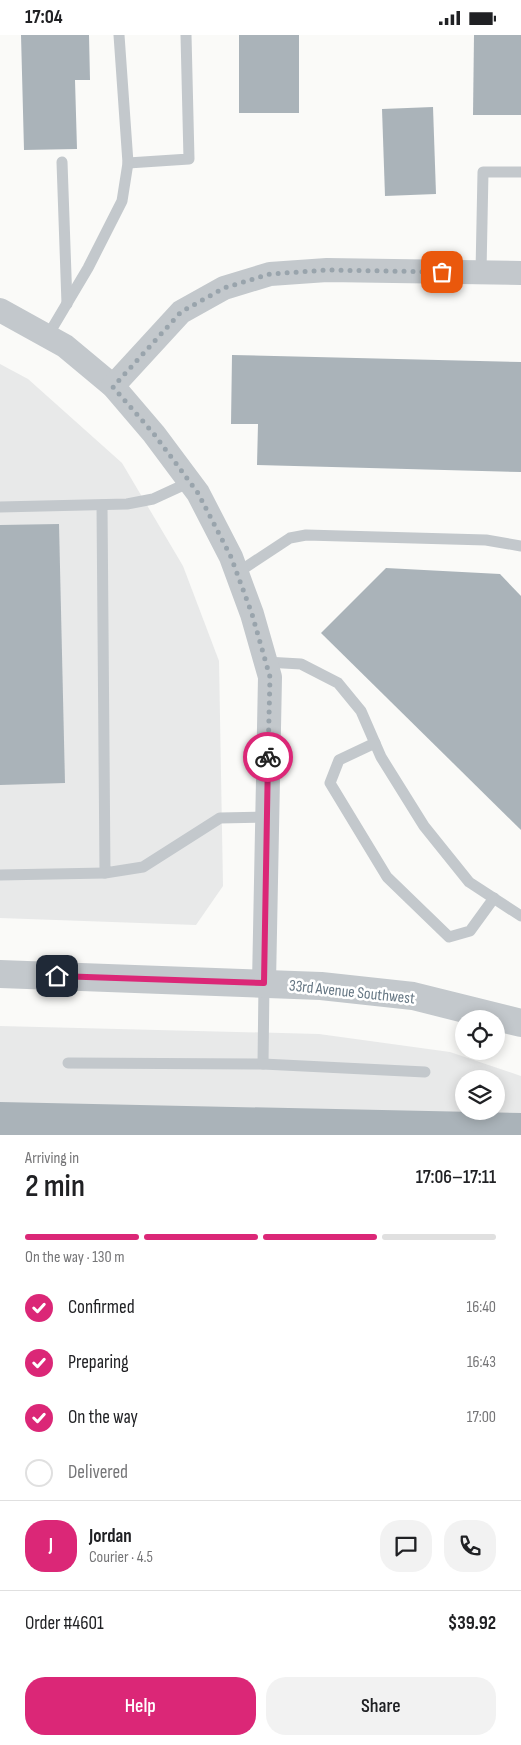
<!DOCTYPE html>
<meta charset="utf-8">
<style>
body{margin:0;font-family:"Sofia Sans Condensed",sans-serif;background:#f2f2f2;color:#202124;height:100vh;display:flex;flex-direction:column;font-size:19px;white-space:nowrap}
*{box-sizing:border-box;margin:0}
p{font-size:16px;color:#757577}
.icon{flex:none;width:28px;height:28px;fill:none;stroke:currentColor;stroke-width:2;stroke-linecap:round;stroke-linejoin:round}
.map{position:relative;height:1100px;overflow:hidden}
.details{display:flex;flex-direction:column;background:#fff;flex:1}
.details>*{flex:none}
.buttons{position:absolute;left:455px;top:975px;display:grid;gap:10px}
.buttons a{display:grid;place-items:center;width:50px;height:50px;border-radius:50%;background:#fff;box-shadow:0 2px 12px #0003;font-size:25px}
.pin{position:absolute;display:grid;place-items:center;width:42px;height:42px;color:#fff;margin:-21px;border-radius:10px;box-shadow:0 2px 8px #0006}
.courier{position:absolute;display:grid;place-items:center;width:50px;height:50px;margin:-25px;border:4px solid #db2777;border-radius:50%;background:#fff;color:#222;box-shadow:0 1px 6px #0007}
.summary em{font-style:normal;font-weight:600}
.summary div{display:flex;flex-direction:column-reverse}
.summary{display:flex;align-items:center;justify-content:space-between;height:85px;padding:0 25px}
h1{font-size:32px;font-weight:600;line-height:38px}
.bar{display:grid;grid-template-columns:repeat(4,1fr);gap:8px 5px;align-content:center;height:60px;padding:0 25px}
.bar i{height:6px;border-radius:4px;background:#e0e0e0}
.bar .active{background:#db2777}
.bar p{grid-column:span 4}
.line{display:flex;align-items:center;gap:12px;padding:0 25px;border-top:1px solid #e0e0e0}
.line div{flex:1}
.round{display:grid;place-items:center;flex:none;width:52px;height:52px;border-radius:20px;background:#f2f2f2}
ol{padding:0 25px;list-style:none}
li{display:flex;align-items:center;gap:15px;height:55px}
li p{margin-inline-start:auto}
li .icon{padding:5px;border-radius:50%;background:#db2777;color:#fff;stroke-width:4}
li:last-child{color:#757577}
li i{width:28px;height:28px;border:2px solid #e0e0e0;border-radius:50%}
.action{display:flex;gap:10px;margin-top:auto;padding:10px 25px}
.action a{flex:1;height:58px;border-radius:20px;background:#db2777;color:#fff;font-size:20px;font-weight:600;line-height:58px;text-align:center}
.action a+a{background:#f2f2f2;color:#202124}
.status{display:flex;justify-content:space-between;align-items:center;height:35px;padding:0 25px;background:#fff;direction:ltr}
.status svg{height:14px;fill:currentColor}
.map>svg:first-child{display:block}
.built{fill:#e8e9e9;fill-rule:evenodd}
.building{fill:#aab3b9}
.lines{fill:none;stroke-linecap:round;stroke-linejoin:round}
.service{stroke:#c3c8cc;stroke-width:11}
.minor{stroke:#c3c8cc;stroke-width:24}
.tertiary{stroke:#c3c8cc;stroke-width:28}
.done{stroke:#99a4ac;stroke-width:5;stroke-dasharray:0 9}
.route{stroke:#db2777;stroke-width:6}
.labels{text-anchor:middle;stroke-width:5;stroke-linejoin:round;paint-order:stroke}
.street-label{font-size:16px;fill:#657683;stroke:#fff}
</style>
<div class="status"><b>17:04</b><svg viewBox="0 0 49 12"><path d="M0 12V9h3v3zM5 12V6h3v6zM10 12V3h3v9zM15 12V0h3v12zM26 1h20v11H26zM47 4h2v5h-2z"/></svg></div>
<div class="map">
<svg width="521" height="1100" viewBox="0 0 521 1100">
<rect width="100%" height="100%" fill="#fafaf8"/>
<g class="built">
<path d="M0,329L28,344L122,428L183,531L219,626L223,851L196,890L0,883Z"/>
<path d="M0,991L319,999L450,1017L521,1041V1100H0ZM464,1044H496V1076H464Z"/>
</g>
<g class="building">
<path d="M21,0H89L90,45H75L77,114L24,115Z"/>
<rect x="239" y="0" width="60" height="78"/>
<path d="M474,0H521V80H473Z"/>
<path d="M433,72L436,159L385,161L382,74Z"/>
<path d="M232,320L521,327V437L257,430L258,389H231Z"/>
<path d="M59,489L65,748L0,750V490Z"/>
<path d="M386,533L500,539L521,561V795L321,598Z"/>
<path d="M0,1067L521,1078V1100H0Z"/>
</g>
<g class="lines">
<g class="service">
<path d="M62,127L67,269"/>
<path d="M128,128L189,124L186,0"/>
<path d="M481,237L483,137H521"/>
<path d="M47,302L88,233L122,166L128,128L119,0"/>
<path d="M102,470L105,838L143,832L220,783L267,782"/>
<path d="M0,472L127,469L153,464L190,447"/>
<path d="M237,538L290,503L306,500L486,505L521,511"/>
<path d="M266,627L301,629L338,648L361,676L381,722L424,791L469,847L521,881"/>
<path d="M375,708L339,725L330,748L387,842L449,902L470,896L494,863"/>
<path d="M0,840L105,838"/>
<path d="M68,1028L263,1029L264,948"/>
<path d="M263,1029L425,1037"/>
</g>
<g class="minor">
<path d="M0,275L65,311L113,351L154,399L198,458L231,522L252,579L270,642L264,948"/>
<path d="M113,351L181,277L224,253L270,239L327,235L521,238"/>
</g>
<path class="tertiary" d="M0,939L321,951L413,961L521,988"/>
</g>
<g class="lines">
<path class="done" d="M268,722L270,642L252,579L231,522L198,458L154,399L113,352L181,277L224,253L270,239L327,235L442,237"/>
<path class="route" d="M57,941L264,948L268,722"/>
</g>
<g class="labels">
<g class="street-label">
<text transform="translate(352 956) rotate(6)" y="6">33rd Avenue Southwest</text>
</g>
</g>
</svg>
<div class="buttons">
<a><svg class="icon" aria-label="locate" viewBox="0 0 24 24"><circle cx="12" cy="12" r="6"/><path d="M12 2v4M12 18v4M2 12h4M18 12h4"/></svg></a>
<a><svg class="icon" aria-label="layers" viewBox="0 0 24 24"><path d="M12 4l9 5-9 5-9-5zM3 14l9 5 9-5"/></svg></a>
</div>
<div class="pin" style="left:442px;top:237px;background:#ea580c"><svg class="icon" aria-label="bag" viewBox="0 0 24 24"><path d="M5 8h14l-1 12H6zM9 8a3 3 0 0 1 6 0"/></svg></div>
<div class="pin" style="left:57px;top:941px;background:#1f2937"><svg class="icon" aria-label="home" viewBox="0 0 24 24"><path d="M3 11l9-7 9 7M6 9v11h12V9"/></svg></div>
<div class="courier" style="left:268px;top:722px"><svg class="icon" aria-label="bike" viewBox="0 0 24 24"><circle cx="6" cy="16" r="4"/><circle cx="18" cy="16" r="4"/><path d="M6 16l4-8h5l3 8M10 8l3 8H6M13 5h3"/></svg></div>
</div>
<section class="details">
<div class="summary"><div><h1>2 min</h1><p>Arriving in</p></div><em>17:06–17:11</em></div>
<div class="bar"><i class="active"></i><i class="active"></i><i class="active"></i><i></i><p>On the way · 130 m</p></div>
<ol>
<li><svg class="icon" aria-label="check" viewBox="0 0 24 24"><path d="M5 12l5 5 9-10"/></svg>Confirmed<p>16:40</p></li>
<li><svg class="icon" aria-label="check" viewBox="0 0 24 24"><path d="M5 12l5 5 9-10"/></svg>Preparing<p>16:43</p></li>
<li><svg class="icon" aria-label="check" viewBox="0 0 24 24"><path d="M5 12l5 5 9-10"/></svg>On the way<p>17:00</p></li>
<li><i></i>Delivered</li>
</ol>
<div class="line" style="height:90px"><b class="round" style="background:#db2777;color:#fff">J</b><div><b>Jordan</b><p>Courier · 4.5</p></div><a class="round"><svg class="icon" aria-label="chat" viewBox="0 0 24 24"><path d="M4 5h16v11H9l-5 4z"/></svg></a><a class="round"><svg class="icon" aria-label="phone" viewBox="0 0 24 24"><path d="M5 4h4l2 5-3 2q2 4 5 5l2-3 5 2v4C11 20 4 13 5 4z"/></svg></a></div>
<div class="line" style="height:65px"><div>Order #4601</div><b>$39.92</b></div>
<div class="action"><a>Help</a><a>Share</a></div>
</section>
